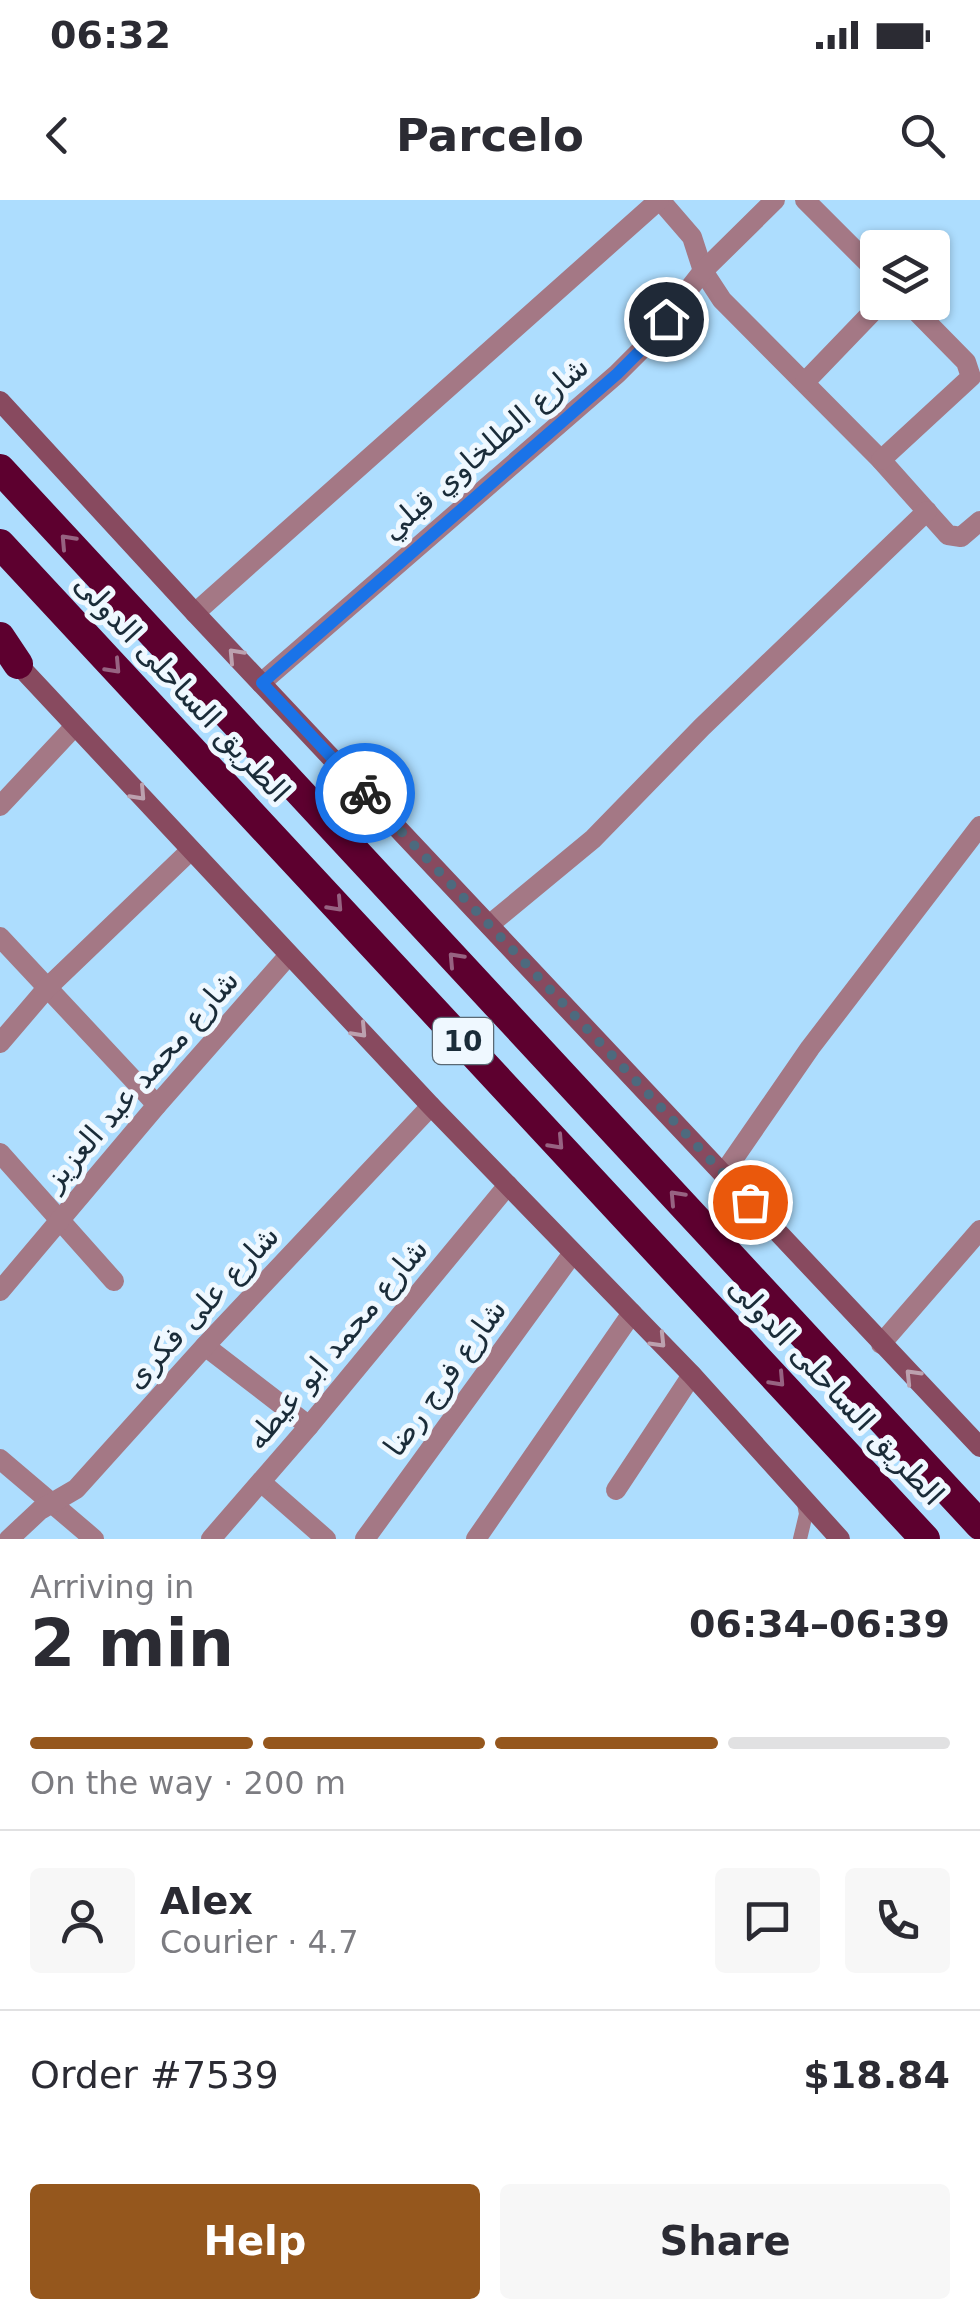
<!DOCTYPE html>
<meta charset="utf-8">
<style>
body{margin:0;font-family:"DejaVu Sans","Noto Sans Arabic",sans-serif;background:#f7f7f7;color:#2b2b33;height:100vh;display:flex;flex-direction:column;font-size:38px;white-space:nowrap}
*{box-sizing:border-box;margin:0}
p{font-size:32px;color:#7c7c81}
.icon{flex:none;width:55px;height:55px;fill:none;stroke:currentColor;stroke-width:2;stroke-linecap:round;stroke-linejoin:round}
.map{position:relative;height:1339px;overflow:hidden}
.drawer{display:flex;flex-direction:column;background:#fff;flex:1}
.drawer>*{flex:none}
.tools{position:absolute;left:860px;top:30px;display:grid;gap:20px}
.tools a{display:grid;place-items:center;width:90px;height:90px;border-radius:10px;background:#fff;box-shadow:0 2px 8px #0004;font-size:50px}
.pin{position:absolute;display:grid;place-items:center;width:85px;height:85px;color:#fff;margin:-42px;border:5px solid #fff;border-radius:50%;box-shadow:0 2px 10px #0007}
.courier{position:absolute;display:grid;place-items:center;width:100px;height:100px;margin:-50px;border:8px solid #1a73e8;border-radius:50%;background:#fff;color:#222;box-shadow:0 2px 12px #0007}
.overview em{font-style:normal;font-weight:800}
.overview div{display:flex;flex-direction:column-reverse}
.overview{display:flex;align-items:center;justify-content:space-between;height:170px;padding:0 30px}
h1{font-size:65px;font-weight:800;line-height:75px}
.bar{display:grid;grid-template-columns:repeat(4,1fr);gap:15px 10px;align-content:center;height:120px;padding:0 30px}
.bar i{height:12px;border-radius:8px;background:#e1e1e2}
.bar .current{background:#95571d}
.bar p{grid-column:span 4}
.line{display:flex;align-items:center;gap:25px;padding:0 30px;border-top:2px solid #e1e1e2}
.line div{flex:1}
.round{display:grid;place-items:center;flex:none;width:105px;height:105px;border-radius:10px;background:#f7f7f7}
.cta{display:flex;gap:20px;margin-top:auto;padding:20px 30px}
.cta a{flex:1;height:115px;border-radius:10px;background:#95571d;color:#fff;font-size:40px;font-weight:800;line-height:115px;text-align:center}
.cta a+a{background:#f7f7f7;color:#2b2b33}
.status{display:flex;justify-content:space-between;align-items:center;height:70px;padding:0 50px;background:#fff;direction:ltr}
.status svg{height:28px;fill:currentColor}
header{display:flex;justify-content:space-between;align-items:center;height:130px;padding:0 30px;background:#fff;font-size:45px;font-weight:800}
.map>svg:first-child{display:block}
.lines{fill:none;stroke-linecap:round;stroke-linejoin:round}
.lane{stroke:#a47885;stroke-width:14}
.street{stroke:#a47885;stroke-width:20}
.secondary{stroke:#884a5f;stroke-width:20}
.highway{stroke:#5d002f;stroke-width:30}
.oneway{stroke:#976382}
.oneway2{stroke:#bca1af}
.done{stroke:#4d6a7e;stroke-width:10;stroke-dasharray:0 18}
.route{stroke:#1a73e8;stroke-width:12}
.labels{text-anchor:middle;stroke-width:10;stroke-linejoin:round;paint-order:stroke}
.shield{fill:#eff8ff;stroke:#5a6974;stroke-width:2.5}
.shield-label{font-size:28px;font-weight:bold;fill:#1a2c39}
.street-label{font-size:30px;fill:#1a2c39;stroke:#eff8ff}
</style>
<div class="status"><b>06:32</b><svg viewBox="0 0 49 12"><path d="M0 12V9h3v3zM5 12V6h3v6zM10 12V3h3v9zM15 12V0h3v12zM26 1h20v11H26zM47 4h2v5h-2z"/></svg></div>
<header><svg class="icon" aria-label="back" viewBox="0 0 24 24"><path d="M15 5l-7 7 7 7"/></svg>Parcelo<svg class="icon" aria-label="search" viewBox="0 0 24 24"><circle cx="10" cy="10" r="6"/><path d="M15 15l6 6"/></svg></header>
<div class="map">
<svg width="980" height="1339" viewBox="0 0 980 1339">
<rect width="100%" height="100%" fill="#adddfe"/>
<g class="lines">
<path class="lane" d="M800,1339L806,1314L803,1298"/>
<g class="street">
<path d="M660,0L692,37L703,71L722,100L881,260L948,335L961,337L980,321"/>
<path d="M805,0L878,73"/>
<path d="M805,182L882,102"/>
<path d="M881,260L971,177L966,162L907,102"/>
<path d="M195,413L659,0"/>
<path d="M261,483L617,174L642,149L703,71L775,0"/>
<path d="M0,606L75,526"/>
<path d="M489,725L593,639L702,527L927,311"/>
<path d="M0,737L157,905"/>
<path d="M0,843L47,788L191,650"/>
<path d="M0,953L114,1081"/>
<path d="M723,974L810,848L980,626"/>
<path d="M0,1091L157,905L289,755"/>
<path d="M881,1144L980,1030"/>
<path d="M205,1146L309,1226"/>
<path d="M0,1259L94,1339"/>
<path d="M261,1282L326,1339"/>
<path d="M616,1290L692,1175"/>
<path d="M9,1339L40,1310L76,1289L205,1146L431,906"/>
<path d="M211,1339L309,1226L508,985"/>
<path d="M365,1339L573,1053"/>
<path d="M476,1339L632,1113"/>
</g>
<g class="secondary">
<path d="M0,201L195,413L980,1247"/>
<path d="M12,458L431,906L692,1175L840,1339"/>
</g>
<g class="highway">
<path d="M0,269L980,1325"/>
<path d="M0,344L925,1339"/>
<path d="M0,437L18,464"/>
</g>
</g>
<defs><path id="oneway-chevron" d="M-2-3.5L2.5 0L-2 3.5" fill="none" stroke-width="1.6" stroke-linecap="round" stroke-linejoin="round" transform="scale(2.5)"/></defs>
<g class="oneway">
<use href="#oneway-chevron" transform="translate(67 341) rotate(-133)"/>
<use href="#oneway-chevron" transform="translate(114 467) rotate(47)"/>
<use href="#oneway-chevron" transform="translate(336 705) rotate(47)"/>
<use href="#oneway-chevron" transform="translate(455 759) rotate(-133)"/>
<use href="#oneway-chevron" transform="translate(557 943) rotate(47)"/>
<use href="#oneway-chevron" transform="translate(676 997) rotate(-133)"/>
<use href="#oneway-chevron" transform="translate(778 1180) rotate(47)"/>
</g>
<g class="oneway2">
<use href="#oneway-chevron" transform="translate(235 455) rotate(-133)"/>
<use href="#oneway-chevron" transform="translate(139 594) rotate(47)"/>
<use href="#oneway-chevron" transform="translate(360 831) rotate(47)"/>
<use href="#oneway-chevron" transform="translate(659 1141) rotate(46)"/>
<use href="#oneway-chevron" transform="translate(912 1176) rotate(-134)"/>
</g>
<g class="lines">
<path class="done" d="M365,593L750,1002"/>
<path class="route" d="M365,593L262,483L617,174L642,149L666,119"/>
</g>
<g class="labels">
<rect class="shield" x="433" y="818" width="60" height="46" rx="8"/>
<g class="shield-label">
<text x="463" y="851">10</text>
</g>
<g class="street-label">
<text transform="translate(485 248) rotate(-41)" y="10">شارع الطلخاوي قبلي</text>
<text transform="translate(182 488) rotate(47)" y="10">الطريق الساحلى الدولى</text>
<text transform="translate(141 880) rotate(-49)" y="10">شارع محمد عبد العزيز</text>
<text transform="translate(202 1107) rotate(-47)" y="10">شارع على فكرى</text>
<text transform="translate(337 1144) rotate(-50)" y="10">شارع محمد ابو عيطه</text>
<text transform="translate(445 1178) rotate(-54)" y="10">شارع فرج رضا</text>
<text transform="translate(836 1191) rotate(47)" y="10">الطريق الساحلى الدولى</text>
</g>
</g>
</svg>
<div class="tools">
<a><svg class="icon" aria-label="layers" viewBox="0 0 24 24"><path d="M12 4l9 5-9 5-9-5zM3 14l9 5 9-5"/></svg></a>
</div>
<div class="pin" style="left:750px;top:1002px;background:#ea580c"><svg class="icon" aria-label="bag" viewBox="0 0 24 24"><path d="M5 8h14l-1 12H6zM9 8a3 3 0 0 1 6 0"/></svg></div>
<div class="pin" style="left:666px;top:119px;background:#1f2937"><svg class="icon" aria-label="home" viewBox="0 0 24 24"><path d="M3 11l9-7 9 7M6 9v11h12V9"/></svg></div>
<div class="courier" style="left:365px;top:593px"><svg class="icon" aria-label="bike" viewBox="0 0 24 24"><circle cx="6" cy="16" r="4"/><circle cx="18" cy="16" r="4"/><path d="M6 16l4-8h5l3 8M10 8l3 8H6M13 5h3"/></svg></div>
</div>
<section class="drawer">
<div class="overview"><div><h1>2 min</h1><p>Arriving in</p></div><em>06:34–06:39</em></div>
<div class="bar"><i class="current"></i><i class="current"></i><i class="current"></i><i></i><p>On the way · 200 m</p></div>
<div class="line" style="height:180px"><a class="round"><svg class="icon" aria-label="person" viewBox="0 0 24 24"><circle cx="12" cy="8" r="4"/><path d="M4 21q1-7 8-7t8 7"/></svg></a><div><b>Alex</b><p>Courier · 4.7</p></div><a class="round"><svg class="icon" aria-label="chat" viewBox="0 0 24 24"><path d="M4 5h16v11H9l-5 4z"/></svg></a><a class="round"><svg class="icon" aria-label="phone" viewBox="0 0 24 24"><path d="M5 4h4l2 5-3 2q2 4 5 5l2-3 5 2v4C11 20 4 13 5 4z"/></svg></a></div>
<div class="line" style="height:130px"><div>Order #7539</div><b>$18.84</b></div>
<div class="cta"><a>Help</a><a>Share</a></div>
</section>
